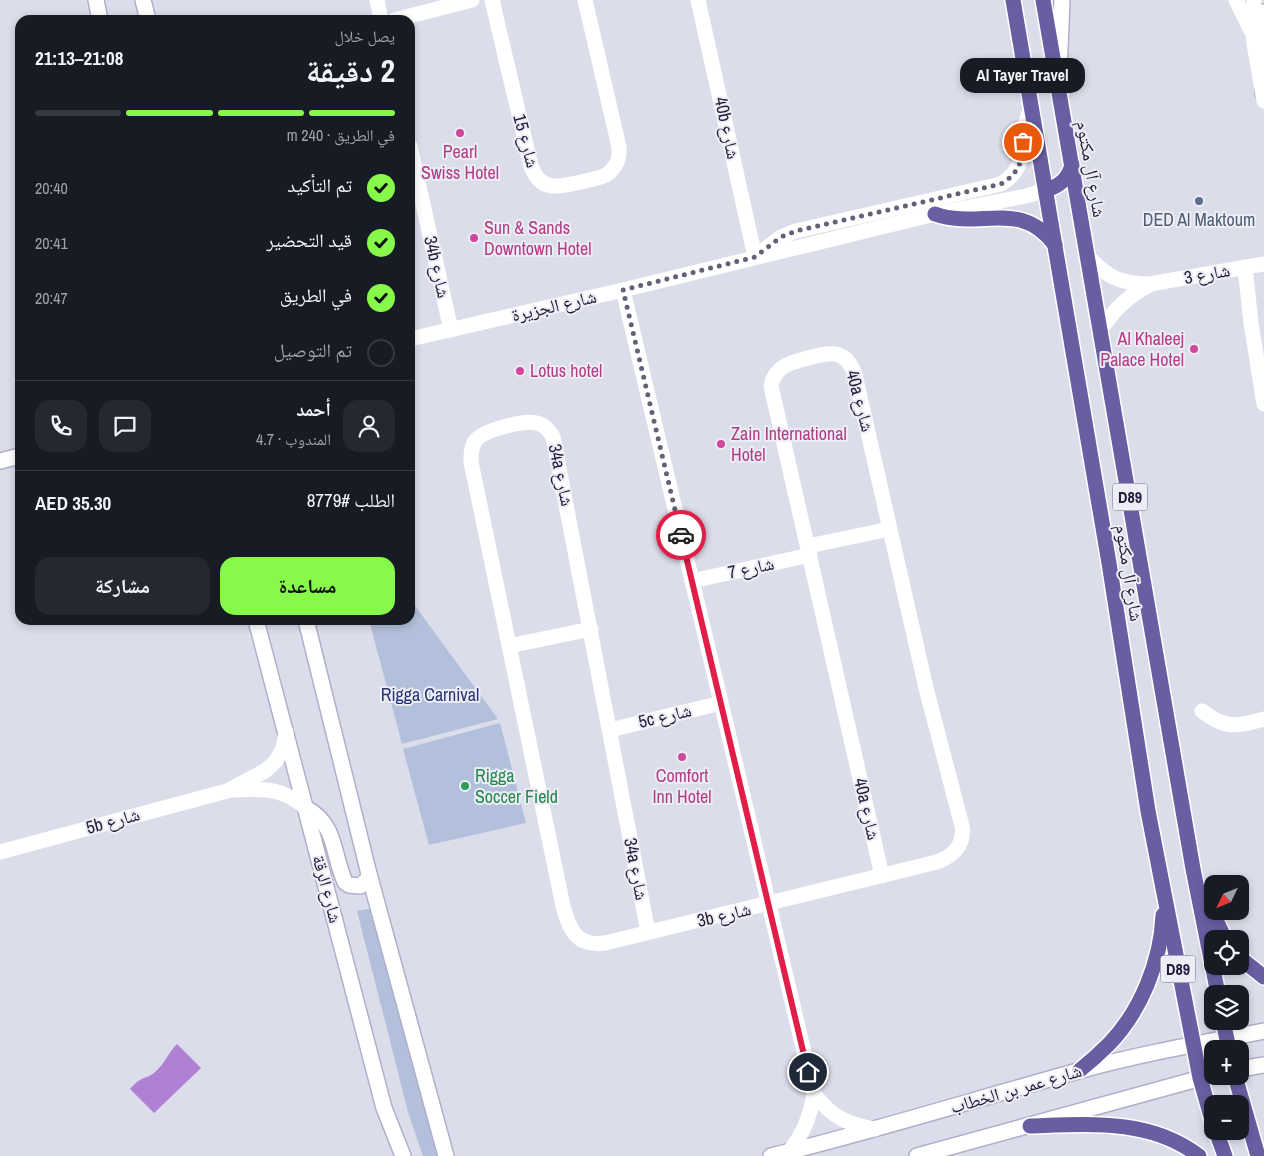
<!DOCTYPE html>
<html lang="ar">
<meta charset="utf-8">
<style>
body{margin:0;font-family:"Archivo Narrow","Noto Naskh Arabic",sans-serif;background:#242831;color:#f1f3f6;direction:rtl;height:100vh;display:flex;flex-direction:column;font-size:19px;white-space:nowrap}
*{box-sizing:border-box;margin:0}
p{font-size:16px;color:#9ea1a6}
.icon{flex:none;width:28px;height:28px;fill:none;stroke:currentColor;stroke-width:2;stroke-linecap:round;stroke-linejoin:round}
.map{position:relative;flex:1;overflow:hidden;direction:ltr}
.drawer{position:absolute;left:15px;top:15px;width:400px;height:610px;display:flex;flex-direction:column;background:#171b24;border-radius:15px;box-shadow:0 2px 8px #0003;direction:rtl}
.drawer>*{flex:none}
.needle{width:32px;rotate:227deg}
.fabs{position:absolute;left:1204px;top:875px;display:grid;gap:10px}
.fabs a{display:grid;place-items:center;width:45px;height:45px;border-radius:10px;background:#171b24;box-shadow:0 2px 8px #0003;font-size:25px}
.pin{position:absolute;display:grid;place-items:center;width:42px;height:42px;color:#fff;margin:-21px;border:2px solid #fff;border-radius:50%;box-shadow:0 1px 5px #0007}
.courier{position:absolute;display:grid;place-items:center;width:50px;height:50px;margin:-25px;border:4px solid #e11d48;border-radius:50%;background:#fff;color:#222;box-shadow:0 1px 6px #0007}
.bubble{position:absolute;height:35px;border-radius:15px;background:#171b24;box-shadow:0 2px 8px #0003;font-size:16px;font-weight:700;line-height:35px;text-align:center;direction:rtl}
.head em{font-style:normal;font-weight:700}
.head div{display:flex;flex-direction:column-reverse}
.head{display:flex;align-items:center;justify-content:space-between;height:85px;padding:0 20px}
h1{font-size:32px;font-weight:700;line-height:38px}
.bar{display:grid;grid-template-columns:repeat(4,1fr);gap:8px 5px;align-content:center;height:60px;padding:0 20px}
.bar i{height:6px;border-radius:4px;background:#363941}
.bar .active{background:#86f94b}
.bar p{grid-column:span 4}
.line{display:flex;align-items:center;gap:12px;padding:0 20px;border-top:1px solid #363941}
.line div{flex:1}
.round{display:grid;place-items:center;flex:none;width:52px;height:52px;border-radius:15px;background:#242831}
ol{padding:0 20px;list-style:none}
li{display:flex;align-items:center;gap:15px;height:55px}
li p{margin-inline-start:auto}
li .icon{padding:5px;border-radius:50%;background:#86f94b;color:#111;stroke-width:4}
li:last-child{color:#9ea1a6}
li i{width:28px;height:28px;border:2px solid #363941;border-radius:50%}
.cta{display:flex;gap:10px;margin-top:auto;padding:10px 20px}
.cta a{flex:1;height:58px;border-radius:15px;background:#86f94b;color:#111;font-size:20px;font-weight:700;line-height:58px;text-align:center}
.cta a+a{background:#242831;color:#f1f3f6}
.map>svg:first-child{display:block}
.green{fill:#b3c0dc}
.water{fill:#af80d3}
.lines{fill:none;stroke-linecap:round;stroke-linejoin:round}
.secondary-casing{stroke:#b0afca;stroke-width:18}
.primary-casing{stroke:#fff;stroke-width:18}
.street{stroke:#fff;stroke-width:15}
.secondary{stroke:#fff;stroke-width:15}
.primary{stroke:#695ea2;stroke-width:15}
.done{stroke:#636177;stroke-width:5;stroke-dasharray:0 9}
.route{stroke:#e11d48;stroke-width:6}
.hotel-dot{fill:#d1479c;stroke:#ededf6;stroke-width:2}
.service-dot{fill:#5c6f8a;stroke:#ededf6;stroke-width:2}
.leisure-dot{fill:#2e9e5b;stroke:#ededf6;stroke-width:2}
.labels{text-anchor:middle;stroke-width:4;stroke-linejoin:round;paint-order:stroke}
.shield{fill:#ededf6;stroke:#5f5c72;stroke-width:1}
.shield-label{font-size:16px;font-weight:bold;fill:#221e39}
.street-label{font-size:18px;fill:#221e39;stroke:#ededf6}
.hotel-label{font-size:18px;fill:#b23c85;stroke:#ededf6;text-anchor:start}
.service-label{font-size:18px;fill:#4e5e75;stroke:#ededf6}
.park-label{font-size:18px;fill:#263571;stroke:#ededf6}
.leisure-label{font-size:18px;fill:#27864d;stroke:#ededf6;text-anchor:start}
</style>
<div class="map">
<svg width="1264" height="1156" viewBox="0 0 1264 1156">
<rect width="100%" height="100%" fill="#dcddea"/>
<g class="green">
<path d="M410,599L498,719L402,744L369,620H410Z"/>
<path d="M500,723L526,823L429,845L403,749Z"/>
<path d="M373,908L439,1156H423L408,1112L357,911Z"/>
</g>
<path class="water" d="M177,1044L201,1068L154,1113L130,1089C133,1086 136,1082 140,1080C145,1077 149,1077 154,1073C165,1064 167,1054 177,1044Z"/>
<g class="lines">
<defs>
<g id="secondary">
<path d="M96,0L100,20"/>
<path d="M143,0L148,20"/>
<path d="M1059,73L1062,0"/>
<path d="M1263,94L1264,12"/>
<path d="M0,461L20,456"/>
<path d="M256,620L384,1108L403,1156"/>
<path d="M306,620L369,874L446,1156"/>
<path d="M306,808C337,825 332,853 345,882L349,885L360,886L368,879L369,874"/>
<path d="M1240,1069L1264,1065"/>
<path d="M771,1156C874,1131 976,1099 1078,1071C1139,1054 1202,1043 1264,1031"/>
<path d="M917,1156L1212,1075"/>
</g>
<g id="primary">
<path d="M1013,0L1109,563L1148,811L1200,1078L1212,1120"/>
<path d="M1043,0L1193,869L1218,994"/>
<path d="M1046,190C1060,186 1068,179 1072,165"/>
<path d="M935,214C980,230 1020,198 1055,245"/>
<path d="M1204,895L1225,939"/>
<path d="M1240,958L1264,977"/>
<path d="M1223,1021L1229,1049"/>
<path d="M1080,1070C1090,1062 1100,1053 1109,1044C1141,1011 1161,961 1163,915"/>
<path d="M1235,1076L1258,1156"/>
<path d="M1030,1126C1087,1124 1150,1118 1199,1156"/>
<path d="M1216,1131L1225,1156"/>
</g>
</defs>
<use href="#secondary" class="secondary-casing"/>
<use href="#primary" class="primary-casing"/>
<g class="street">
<path d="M377,0L381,20"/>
<path d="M492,0L531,166C540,190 554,188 576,183C586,181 596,179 606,175C616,168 620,160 619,147L585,0"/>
<path d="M698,0L755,257"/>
<path d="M1236,0L1250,29"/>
<path d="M1254,0L1253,38L1264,101"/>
<path d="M394,20L472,0"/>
<path d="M410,146L451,330"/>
<path d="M760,253L781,237L796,231L1001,184C1034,164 1015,137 1032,107"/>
<path d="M1087,255C1106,277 1121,284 1150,284L1264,264"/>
<path d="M1245,267L1251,323L1264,404"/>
<path d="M623,290L814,1094C810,1117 803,1134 789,1152"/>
<path d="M1101,330C1113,310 1128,296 1149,285"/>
<path d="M410,339L623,290L935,214L1026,196L1046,190"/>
<path d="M808,546L890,529"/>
<path d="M692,581L810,555"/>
<path d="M509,646L591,629"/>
<path d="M1202,711C1225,729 1237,727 1264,719"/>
<path d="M610,730L721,703"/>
<path d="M233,790C263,789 282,787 306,808"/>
<path d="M0,852L227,791L265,771L276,761L283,748L286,732"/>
<path d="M648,932L553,437C549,430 544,424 536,423C524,420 484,430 476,440C471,446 471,454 471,462L563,906C570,930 576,947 605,943L937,862C953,856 965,845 962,826L926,688L855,375C846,348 830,352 808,358C790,363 775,366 771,386L882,876"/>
<path d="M814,1094C832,1117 846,1124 875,1129"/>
</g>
<use href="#secondary" class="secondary"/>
<use href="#primary" class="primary"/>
</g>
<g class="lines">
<path class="done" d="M681,535L623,290L755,257L781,237L796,231L1001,184C1018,174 1023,161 1023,142"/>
<path class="route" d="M681,535L808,1072"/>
</g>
<g class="hotel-dot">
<circle cx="460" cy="133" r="5"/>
<circle cx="474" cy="238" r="5"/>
<circle cx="1194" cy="349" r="5"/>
<circle cx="520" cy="371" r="5"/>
<circle cx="721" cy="444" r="5"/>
<circle cx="682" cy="757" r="5"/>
</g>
<circle class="service-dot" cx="1199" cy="201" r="5"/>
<circle class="leisure-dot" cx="465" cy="786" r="5"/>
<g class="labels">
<g class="shield">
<rect x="1112.5" y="483.5" width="35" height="27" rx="4"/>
<rect x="1160.5" y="955.5" width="35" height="27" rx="4"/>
</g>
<g class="shield-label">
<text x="1130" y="503">D89</text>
<text x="1178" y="975">D89</text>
</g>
<g class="street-label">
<text transform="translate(727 128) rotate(78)" y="6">40b شارع</text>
<text transform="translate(526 141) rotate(75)" y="6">شارع 15</text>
<text transform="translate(1091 169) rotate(80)" y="6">شارع آل مكتوم</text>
<text transform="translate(437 267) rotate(77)" y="6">34b شارع</text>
<text transform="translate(1207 274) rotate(-10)" y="6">شارع 3</text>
<text transform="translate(554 306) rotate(-13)" y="6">شارع الجزيرة</text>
<text transform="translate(860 401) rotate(75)" y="6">40a شارع</text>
<text transform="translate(561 475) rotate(78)" y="6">34a شارع</text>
<text transform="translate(751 568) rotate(-12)" y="6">شارع 7</text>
<text transform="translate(1129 573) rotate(81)" y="6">شارع آل مكتوم</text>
<text transform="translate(665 716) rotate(-13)" y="6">5c شارع</text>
<text transform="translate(867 809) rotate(77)" y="6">40a شارع</text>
<text transform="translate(113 821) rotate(-15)" y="6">5b شارع</text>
<text transform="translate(636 869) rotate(79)" y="6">34a شارع</text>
<text transform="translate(327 889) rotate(75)" y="6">شارع الرقة</text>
<text transform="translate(724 915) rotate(-13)" y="6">3b شارع</text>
<text transform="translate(1016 1089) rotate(-16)" y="6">شارع عمر بن الخطاب</text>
</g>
<g class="hotel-label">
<text x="460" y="158" text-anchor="middle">Pearl<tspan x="460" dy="21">Swiss Hotel</tspan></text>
<text x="484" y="234">Sun &amp; Sands<tspan x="484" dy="21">Downtown Hotel</tspan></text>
<text x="1184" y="345" text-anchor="end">Al Khaleej<tspan x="1184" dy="21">Palace Hotel</tspan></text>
<text x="530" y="377">Lotus hotel</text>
<text x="731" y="440">Zain International<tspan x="731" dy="21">Hotel</tspan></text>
<text x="682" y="782" text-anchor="middle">Comfort<tspan x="682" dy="21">Inn Hotel</tspan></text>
</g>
<g class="service-label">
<text x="1199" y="226">DED Al Maktoum</text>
</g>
<g class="park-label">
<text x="430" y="701">Rigga Carnival</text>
</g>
<g class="leisure-label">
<text x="475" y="782">Rigga<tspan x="475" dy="21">Soccer Field</tspan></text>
</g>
</g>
</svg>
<div class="fabs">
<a><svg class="needle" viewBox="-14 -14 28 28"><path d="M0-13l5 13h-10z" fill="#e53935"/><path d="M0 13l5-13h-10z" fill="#9ea1a6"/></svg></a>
<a><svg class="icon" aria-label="locate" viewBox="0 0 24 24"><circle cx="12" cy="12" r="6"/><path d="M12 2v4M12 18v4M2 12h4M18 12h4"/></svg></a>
<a><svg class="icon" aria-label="layers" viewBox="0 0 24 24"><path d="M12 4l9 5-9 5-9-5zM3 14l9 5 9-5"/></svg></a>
<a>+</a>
<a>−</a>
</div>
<div class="pin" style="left:1023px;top:142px;background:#ea580c"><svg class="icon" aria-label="bag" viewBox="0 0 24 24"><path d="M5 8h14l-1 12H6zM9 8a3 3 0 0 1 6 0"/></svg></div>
<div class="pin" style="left:808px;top:1072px;background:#1f2937"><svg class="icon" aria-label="home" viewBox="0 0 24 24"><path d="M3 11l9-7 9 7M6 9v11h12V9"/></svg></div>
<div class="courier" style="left:681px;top:535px"><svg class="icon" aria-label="car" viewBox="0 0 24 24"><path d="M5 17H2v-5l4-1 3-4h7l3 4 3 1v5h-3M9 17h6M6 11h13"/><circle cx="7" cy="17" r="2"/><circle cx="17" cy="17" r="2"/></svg></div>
<div class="bubble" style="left:960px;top:58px;width:125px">Al Tayer Travel</div>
<section class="drawer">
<div class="head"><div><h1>2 دقيقة</h1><p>يصل خلال</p></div><em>21:08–21:13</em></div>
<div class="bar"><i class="active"></i><i class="active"></i><i class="active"></i><i></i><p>في الطريق · 240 m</p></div>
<ol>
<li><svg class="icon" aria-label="check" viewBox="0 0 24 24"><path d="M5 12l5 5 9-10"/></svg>تم التأكيد<p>20:40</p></li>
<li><svg class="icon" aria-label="check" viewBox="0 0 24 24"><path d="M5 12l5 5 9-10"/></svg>قيد التحضير<p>20:41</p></li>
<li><svg class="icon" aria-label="check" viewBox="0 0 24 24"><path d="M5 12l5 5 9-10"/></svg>في الطريق<p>20:47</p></li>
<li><i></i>تم التوصيل</li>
</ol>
<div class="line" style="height:90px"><a class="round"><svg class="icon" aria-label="person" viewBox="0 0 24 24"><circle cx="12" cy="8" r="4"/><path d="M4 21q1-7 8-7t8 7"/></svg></a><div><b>أحمد</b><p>المندوب · 4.7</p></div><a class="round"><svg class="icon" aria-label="chat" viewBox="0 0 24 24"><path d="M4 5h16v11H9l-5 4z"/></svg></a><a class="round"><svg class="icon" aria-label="phone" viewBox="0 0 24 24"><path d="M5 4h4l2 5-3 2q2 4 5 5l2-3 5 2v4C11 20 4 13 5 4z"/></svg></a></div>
<div class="line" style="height:65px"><div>الطلب #8779</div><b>AED 35.30</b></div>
<div class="cta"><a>مساعدة</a><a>مشاركة</a></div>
</section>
</div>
